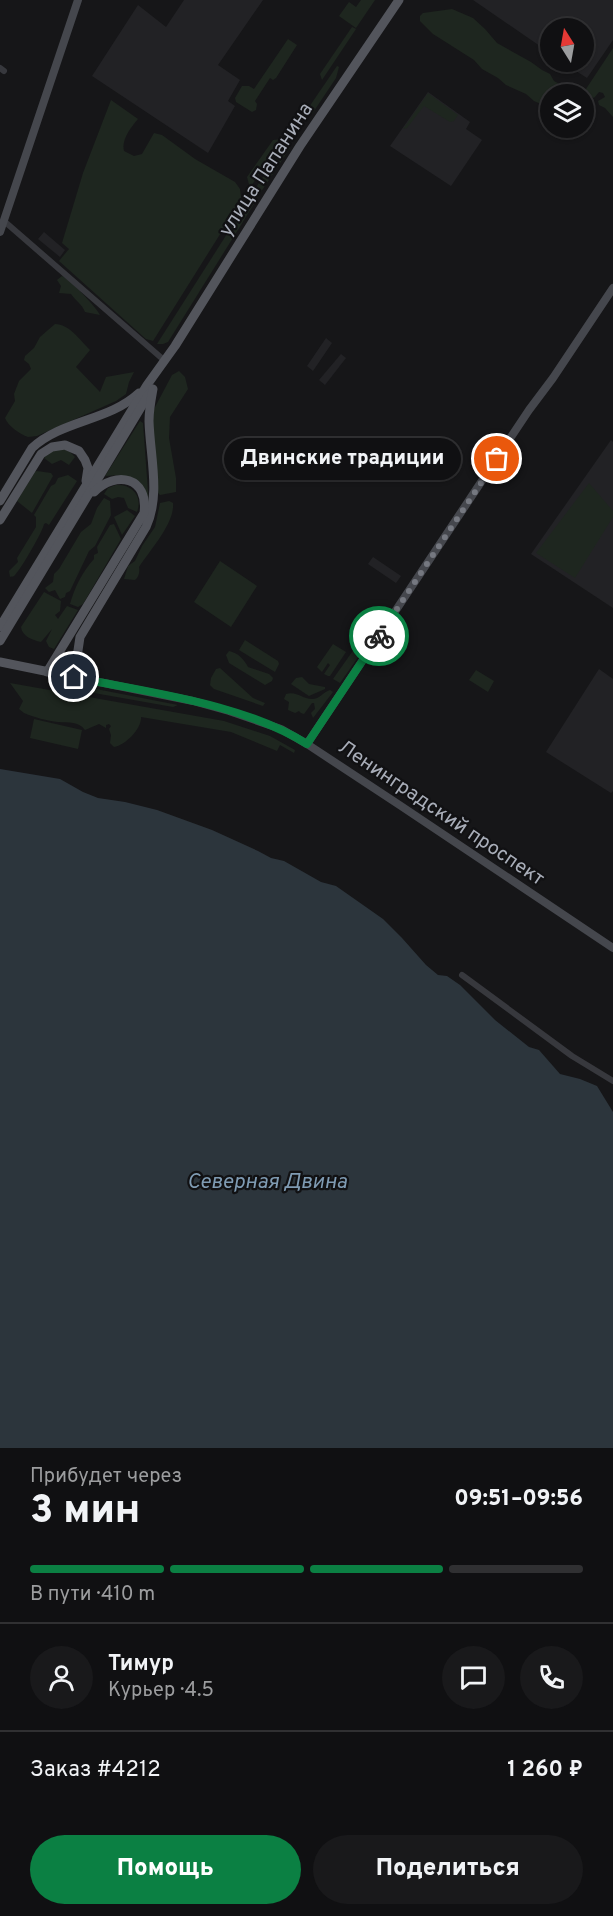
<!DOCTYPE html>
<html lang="ru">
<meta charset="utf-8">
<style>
body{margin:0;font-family:Overpass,sans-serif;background:#19191b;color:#f1f3f6;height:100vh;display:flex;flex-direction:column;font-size:22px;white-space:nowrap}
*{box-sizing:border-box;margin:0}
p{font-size:20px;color:#9c9d9f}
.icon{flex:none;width:33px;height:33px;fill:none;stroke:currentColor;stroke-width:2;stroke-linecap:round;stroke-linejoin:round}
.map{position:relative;height:1448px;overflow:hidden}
.details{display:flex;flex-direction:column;background:#101012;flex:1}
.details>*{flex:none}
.needle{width:39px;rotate:349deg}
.tools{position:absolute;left:540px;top:18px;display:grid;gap:12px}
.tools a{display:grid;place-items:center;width:54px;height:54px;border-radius:50%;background:#101012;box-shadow:0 2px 4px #0004,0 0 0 2px #303032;font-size:30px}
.pin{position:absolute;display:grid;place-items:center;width:51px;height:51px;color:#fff;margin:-26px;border:3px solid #fff;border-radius:50%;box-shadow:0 2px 6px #0007}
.courier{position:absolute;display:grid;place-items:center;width:60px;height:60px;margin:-30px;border:4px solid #0b8043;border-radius:50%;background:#fff;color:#222;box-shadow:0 2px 8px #0007}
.bubble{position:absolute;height:42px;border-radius:21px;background:#101012;box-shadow:0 2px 4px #0004,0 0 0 2px #303032;font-size:20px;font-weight:800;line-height:42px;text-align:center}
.head em{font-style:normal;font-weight:800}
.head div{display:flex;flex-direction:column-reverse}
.head{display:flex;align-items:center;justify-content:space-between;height:102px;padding:0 30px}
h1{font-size:39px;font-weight:800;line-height:45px}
.bar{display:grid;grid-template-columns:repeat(4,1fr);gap:9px 6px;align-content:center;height:72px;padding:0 30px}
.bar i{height:8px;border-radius:4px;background:#303032}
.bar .on{background:#0b8043}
.bar p{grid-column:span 4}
.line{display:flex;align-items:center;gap:15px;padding:0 30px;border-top:2px solid #303032}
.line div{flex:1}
.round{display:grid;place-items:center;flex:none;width:63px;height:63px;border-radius:32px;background:#19191b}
.button{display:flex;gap:12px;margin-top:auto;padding:12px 30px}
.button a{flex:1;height:69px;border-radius:36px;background:#0b8043;color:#fff;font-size:24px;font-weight:800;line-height:69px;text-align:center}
.button a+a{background:#19191b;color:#f1f3f6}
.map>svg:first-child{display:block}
.built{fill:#222225}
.green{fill:#1e261f}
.water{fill:#2c353c}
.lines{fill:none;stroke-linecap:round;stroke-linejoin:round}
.street{stroke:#37383d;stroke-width:6}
.secondary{stroke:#45474d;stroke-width:8}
.primary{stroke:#53555c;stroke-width:9}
.done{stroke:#757880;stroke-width:6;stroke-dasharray:0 10.8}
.route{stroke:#0b8043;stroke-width:8}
.labels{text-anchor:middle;stroke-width:4.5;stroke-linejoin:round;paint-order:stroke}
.street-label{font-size:20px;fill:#a8adb8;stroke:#111113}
.water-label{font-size:21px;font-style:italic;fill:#7f9bb3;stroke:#111113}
</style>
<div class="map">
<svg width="613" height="1448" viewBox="0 0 613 1448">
<rect width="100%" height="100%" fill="#161618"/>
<g class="built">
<path d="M184,0H263L218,65L240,80L228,101L235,106L208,153L92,76L138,5L166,27Z"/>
<path d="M473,0H613V40L587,78L562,62H584V28H550V53Z"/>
<path d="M428,92L470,122L466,129L482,140L451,186L390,146Z"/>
<path d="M44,232L65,250L60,257L38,239Z"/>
<path d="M326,338L332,343L313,371L307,366Z"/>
<path d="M341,354L346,358L325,385L319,380Z"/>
<path d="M611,440L613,442V608L531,554Z"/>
<path d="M373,557L401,576L396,583L368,564Z"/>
<path d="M599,669L613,679V791L611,793L546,752Z"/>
</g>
<g class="green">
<path d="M361,0H375L356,28L339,16L349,2L356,7Z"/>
<path d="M452,9L473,18L485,29L497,43L531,62L542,70L550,74L554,81L570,90L573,94H550V108L534,101L526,94L506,85L498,78L482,69L474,60L433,34L420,21V16L423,13Z"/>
<path d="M352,27L356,29L322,80L320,74Z"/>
<path d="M288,39L297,45L276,78L273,80L270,78L255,101L257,104L256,110L252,112L236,102L235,98L242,86H249L254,89Z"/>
<path d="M613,48V117L605,108L599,105L598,101L605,97L603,93L599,92L594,98L588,95L586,89Z"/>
<path d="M337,66L339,67L336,78L312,114L307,110Z"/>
<path d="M428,93L458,115L454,121L450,122L424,106L407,128L403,129Z"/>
<path d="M111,100L138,119C131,127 121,140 124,151L134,156L142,154L154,133L162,135L195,159L235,182L240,189L241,197L239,204L153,341L146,339L59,261L69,249L62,243L83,173Z"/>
<path d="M282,139L250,188L247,177L273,140Z"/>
<path d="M286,141L290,148L255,201L253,197V192Z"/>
<path d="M251,203L254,204L168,342L163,344H157L246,204Z"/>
<path d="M62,276C69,278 96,307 100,315L85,312C82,304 76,301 71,294L59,293L61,286L57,280Z"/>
<path d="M55,324C69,324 80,340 90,350L76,367L100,392L106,377L134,372L129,382L126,394L116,401L37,436L28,437C20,434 8,426 5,418L15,401L14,394L19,381L31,369L29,364L24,360L25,356L34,348L40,337Z"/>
<path d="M179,371L185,377L188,389L170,417L169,438L176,478V492L160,495L158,493L152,421L154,409L172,375Z"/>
<path d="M140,421L143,423L149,505L148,499L121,475L105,476Z"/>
<path d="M64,449L70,452L75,457L69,465L61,460L52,464L44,458L49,451Z"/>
<path d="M37,471L51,473L53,476L32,513L17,501L35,472Z"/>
<path d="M68,475L77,481L49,525L46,523L44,524C43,531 20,571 14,576C13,577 11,576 10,577L9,571L18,562L17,558L36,527V517L34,515L51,486L55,484L58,478Z"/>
<path d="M589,483L613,511V517L575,578L536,553Z"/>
<path d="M116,485C132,484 143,496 137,512L128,508L124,498L118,497L112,499L104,494L108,488Z"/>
<path d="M104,498L110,501L111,515L95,546L89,551L70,591L66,593L65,597L60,599L55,590L49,592L45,588L53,582L54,574L59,569L81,532L91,524L97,508Z"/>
<path d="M169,501L173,503C175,523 150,550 139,567C140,571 139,577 135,580L124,579L128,566L135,561L142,546L155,527L160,503Z"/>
<path d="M127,510L135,516L122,535L114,517Z"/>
<path d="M114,524L121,539L83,604L78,607L70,604C74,589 82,572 94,559V555L98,553L97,547L110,525Z"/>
<path d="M220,561L257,586L231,627L194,602Z"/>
<path d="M44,592L61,601L60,611L55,615L58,619L67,606L78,610L54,649L49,647L46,641L52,629L41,642C32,640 22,636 21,627Z"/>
<path d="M358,637L368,643L340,683L333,679L357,645L352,642Z"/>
<path d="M245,640L278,661L279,664L275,672L239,650Z"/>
<path d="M333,644L346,652L330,676H328L324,674L330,665L328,663L322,672L317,667Z"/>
<path d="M229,651C238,653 244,659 248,667L269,674L273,678L272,681L265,685L229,663L226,655Z"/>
<path d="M220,668L253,698L265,703L263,706L214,689L210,685L211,678L216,669Z"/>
<path d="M476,670L494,681L488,692L469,680Z"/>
<path d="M302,677L309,684L325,687V689L309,696L291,684L296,678Z"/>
<path d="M50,680L178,705L173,707L49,685Z"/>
<path d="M10,683L224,721L270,736L295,750L294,753L280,745L277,751L231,732L141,717C142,728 126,745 114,747L110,743L111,735L109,729L111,726L109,724L106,725V728L99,724L85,730C78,721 69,723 58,722C48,721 33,717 24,713L19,709L23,701Z"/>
<path d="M330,690L333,692L313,718L311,713L315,709L314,703H312L304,714L301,713L299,711L295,713L288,710L289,702L284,699L286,694C297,691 302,699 312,699C320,699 323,692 330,690Z"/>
<path d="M34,719L82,730L78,749L30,738Z"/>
</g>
<path class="water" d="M0,769L60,779L83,792L98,798L125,802L157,810L212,830L258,851L271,858L284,861L321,882L336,886L383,919L402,938L426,965L438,975L447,976L460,985L495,1020L529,1047L539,1050L560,1074L580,1079L597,1086L613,1112V1448H0Z"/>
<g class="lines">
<g class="street">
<path d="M0,68L4,71"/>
<path d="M4,221L165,361"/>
<path d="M462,975L572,1056L613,1081"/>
</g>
<g class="secondary">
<path d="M0,232L78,0"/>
<path d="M74,677L193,701L229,711L281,729L307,744L401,806L613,948"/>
<path d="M307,744L529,410L553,378L613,288"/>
</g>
<g class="primary">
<path d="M0,501L32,448C62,420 109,421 139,393"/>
<path d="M0,520L41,454L52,447L65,445L79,451L85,460L88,468L86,481"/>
<path d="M0,627L147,385L175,346L300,146L399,0"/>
<path d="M0,641L149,394"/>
<path d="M0,662L74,677L80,637L146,527C161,495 150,456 149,421C149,410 151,400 153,389"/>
<path d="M47,672L144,513C149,477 116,470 94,492"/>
</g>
</g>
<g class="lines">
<path class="done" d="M379,636L497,459"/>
<path class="route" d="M74,677C149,693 242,703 307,744L379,636"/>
</g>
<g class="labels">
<g class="street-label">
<text transform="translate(265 169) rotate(-57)" y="7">улица Папанина</text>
<text transform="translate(442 812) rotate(34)" y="7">Ленинградский проспект</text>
</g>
<g class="water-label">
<text x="267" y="1188">Северная Двина</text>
</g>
</g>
</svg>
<div class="tools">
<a><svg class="needle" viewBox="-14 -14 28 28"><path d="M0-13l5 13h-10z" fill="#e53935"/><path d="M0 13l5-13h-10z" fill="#9c9d9f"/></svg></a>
<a><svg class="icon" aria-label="layers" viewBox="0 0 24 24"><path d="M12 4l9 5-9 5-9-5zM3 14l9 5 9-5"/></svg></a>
</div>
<div class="pin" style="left:497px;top:459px;background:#ea580c"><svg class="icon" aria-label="bag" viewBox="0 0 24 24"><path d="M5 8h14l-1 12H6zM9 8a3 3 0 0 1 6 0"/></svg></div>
<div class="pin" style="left:74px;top:677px;background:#1f2937"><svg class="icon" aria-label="home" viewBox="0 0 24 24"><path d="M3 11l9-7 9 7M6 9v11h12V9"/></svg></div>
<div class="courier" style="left:379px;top:636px"><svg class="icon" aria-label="bike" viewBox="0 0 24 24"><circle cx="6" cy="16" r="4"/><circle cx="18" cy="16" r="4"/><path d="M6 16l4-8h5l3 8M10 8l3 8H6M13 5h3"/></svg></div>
<div class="bubble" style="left:224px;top:438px;width:237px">Двинские традиции</div>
</div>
<section class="details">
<div class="head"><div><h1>3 мин</h1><p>Прибудет через</p></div><em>09:51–09:56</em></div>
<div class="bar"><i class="on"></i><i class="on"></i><i class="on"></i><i></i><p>В пути · 410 m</p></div>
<div class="line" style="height:108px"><a class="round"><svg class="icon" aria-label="person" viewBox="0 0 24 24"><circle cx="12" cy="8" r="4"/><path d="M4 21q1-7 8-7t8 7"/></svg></a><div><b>Тимур</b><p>Курьер · 4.5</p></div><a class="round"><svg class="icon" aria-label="chat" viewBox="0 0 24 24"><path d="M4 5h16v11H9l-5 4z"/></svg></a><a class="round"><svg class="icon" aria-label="phone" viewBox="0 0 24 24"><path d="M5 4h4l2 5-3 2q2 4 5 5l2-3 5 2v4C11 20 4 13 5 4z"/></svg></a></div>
<div class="line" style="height:78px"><div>Заказ #4212</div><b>1 260 ₽</b></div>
<div class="button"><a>Помощь</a><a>Поделиться</a></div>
</section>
